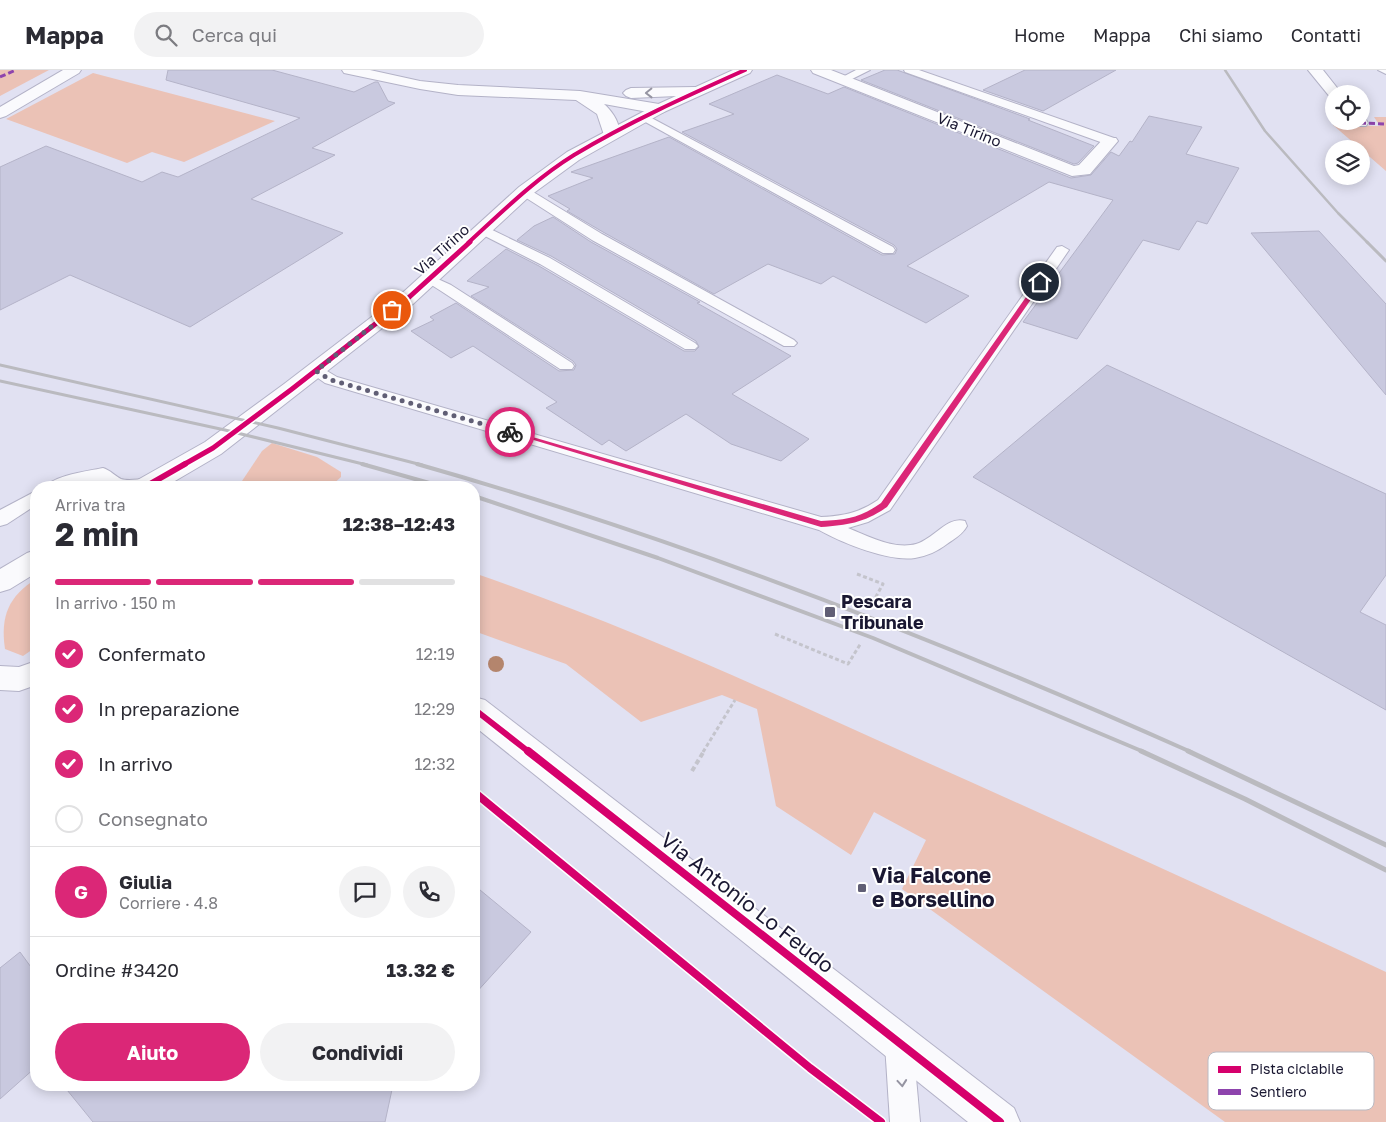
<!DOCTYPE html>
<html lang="it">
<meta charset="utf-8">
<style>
body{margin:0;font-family:"Golos Text",sans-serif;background:#f2f2f3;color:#2b2b33;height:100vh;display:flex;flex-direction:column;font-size:19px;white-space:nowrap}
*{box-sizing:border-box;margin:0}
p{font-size:16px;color:#7c7c81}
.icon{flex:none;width:28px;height:28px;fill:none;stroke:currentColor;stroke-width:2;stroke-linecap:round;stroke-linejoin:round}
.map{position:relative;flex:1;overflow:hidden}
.sheet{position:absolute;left:30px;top:411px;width:450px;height:610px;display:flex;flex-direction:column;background:#fff;border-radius:20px;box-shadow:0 2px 12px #0003}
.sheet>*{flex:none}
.fabs{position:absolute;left:1325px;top:15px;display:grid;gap:10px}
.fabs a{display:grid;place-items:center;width:45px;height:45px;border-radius:50%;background:#fff;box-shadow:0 2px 12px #0003;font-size:25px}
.pin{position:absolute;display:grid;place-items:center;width:42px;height:42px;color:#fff;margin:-21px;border:2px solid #fff;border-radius:50%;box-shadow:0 1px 5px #0007}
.courier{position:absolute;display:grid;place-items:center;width:50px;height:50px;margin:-25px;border:4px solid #db2777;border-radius:50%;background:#fff;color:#222;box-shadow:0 1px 6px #0007}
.overview em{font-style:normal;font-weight:700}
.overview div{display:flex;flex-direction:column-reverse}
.overview{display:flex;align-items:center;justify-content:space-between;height:85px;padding:0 25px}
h1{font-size:32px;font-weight:700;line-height:38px}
.bar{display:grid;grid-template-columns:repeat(4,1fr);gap:8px 5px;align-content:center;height:60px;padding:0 25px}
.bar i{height:6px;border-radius:4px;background:#e1e1e2}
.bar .on{background:#db2777}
.bar p{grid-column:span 4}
.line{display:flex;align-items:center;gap:12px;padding:0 25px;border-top:1px solid #e1e1e2}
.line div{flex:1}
.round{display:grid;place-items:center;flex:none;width:52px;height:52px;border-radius:26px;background:#f2f2f3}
ol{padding:0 25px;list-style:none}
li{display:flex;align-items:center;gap:15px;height:55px}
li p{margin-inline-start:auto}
li .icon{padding:5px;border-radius:50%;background:#db2777;color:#fff;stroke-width:4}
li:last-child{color:#7c7c81}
li i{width:28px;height:28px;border:2px solid #e1e1e2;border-radius:50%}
.action{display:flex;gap:10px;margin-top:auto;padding:10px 25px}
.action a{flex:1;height:58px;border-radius:30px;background:#db2777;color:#fff;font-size:20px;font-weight:700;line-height:58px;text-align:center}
.action a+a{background:#f2f2f3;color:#2b2b33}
header{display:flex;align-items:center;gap:30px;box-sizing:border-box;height:70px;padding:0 25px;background:#fff;border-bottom:1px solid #e1e1e2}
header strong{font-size:24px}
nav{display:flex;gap:28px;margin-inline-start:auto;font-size:18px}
.search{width:350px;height:45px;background:#f2f2f3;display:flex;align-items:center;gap:12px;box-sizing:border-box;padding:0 18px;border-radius:28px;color:#7c7c81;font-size:19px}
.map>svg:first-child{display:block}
.green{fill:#ebc2b6}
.building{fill:#c9c9df;stroke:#b4b3c8}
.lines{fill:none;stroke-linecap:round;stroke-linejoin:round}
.service-casing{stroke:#b3b2c7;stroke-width:2}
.minor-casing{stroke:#b3b2c7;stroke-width:2}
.tertiary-casing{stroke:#b3b2c7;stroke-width:2}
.path-far1{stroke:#c4c4cc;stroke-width:3;stroke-dasharray:4 2.5;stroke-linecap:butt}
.path{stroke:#c4c4cc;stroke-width:4;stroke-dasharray:5 3;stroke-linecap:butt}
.service{fill:#fafafd;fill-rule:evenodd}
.minor{fill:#fafafd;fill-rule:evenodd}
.tertiary{fill:#fafafd;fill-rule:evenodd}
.rail-far3{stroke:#bababf;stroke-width:2.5}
.rail-far2{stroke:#bababf;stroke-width:3}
.rail-far1{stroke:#bababf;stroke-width:4}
.rail{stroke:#bababf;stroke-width:5}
.quiet{stroke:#8e44ad;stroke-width:3;stroke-dasharray:6 3;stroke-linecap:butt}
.cycleway-far3-casing{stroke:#fff;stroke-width:5.5}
.cycleway-far2-casing{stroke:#fff;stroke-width:8}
.cycleway-far1-casing{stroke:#fff;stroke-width:9}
.cycleway-casing{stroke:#fff;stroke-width:11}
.cycleway-far3{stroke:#d6006c;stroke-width:4}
.cycleway-far2{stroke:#d6006c;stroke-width:5}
.cycleway-far1{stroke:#d6006c;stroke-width:6}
.cycleway{stroke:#d6006c;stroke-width:8}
.tree{fill:#b4856d}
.oneway{stroke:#9594a2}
.route{fill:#db2777}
.done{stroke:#605e75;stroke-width:5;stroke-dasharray:0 9}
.poi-dot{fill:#605e75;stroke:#fff;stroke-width:2}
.labels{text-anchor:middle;stroke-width:4;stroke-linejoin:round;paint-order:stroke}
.far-street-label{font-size:15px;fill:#1a1832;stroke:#fff}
.poi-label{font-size:18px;font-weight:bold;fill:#1a1832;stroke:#fff;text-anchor:start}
.near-poi-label{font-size:21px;font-weight:bold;fill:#1a1832;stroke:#fff;text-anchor:start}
.near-street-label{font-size:21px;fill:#1a1832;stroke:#fff}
.key{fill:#fff;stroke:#babac2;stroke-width:1}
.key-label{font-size:14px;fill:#1a1832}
</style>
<header>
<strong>Mappa</strong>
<div class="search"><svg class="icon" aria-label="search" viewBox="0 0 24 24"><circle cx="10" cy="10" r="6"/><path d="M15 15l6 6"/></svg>Cerca qui</div>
<nav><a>Home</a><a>Mappa</a><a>Chi siamo</a><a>Contatti</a></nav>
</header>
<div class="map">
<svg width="1386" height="1052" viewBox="0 0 1386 1052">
<rect width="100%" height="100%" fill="#e1e1f2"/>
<g class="green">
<path d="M0,0H49L0,26Z"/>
<path d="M93,3L275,51L184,92L152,82L127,93L6,49Z"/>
<path d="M1374,47H1386V101L1333,55L1380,56Z"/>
<path d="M272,373L317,387L341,402V407L330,417H238L262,381Z"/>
<path d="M474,503C626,555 771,622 917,688C1074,758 1231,829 1386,902V1052H1225L902,819L926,770L874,742L851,785L776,736L757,639L722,625L641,652L566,594L474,561Z"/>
<path d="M36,509V577L23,586L5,579C0,546 9,526 36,509Z"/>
</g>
<g class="building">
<path d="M168,0H272L354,22L375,12H378L388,31L395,33L312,78L335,85L251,129L343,163L190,257L70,205L0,240V97L46,76L142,112L162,102L178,107L300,48L166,10Z"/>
<path d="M885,0H897L1030,49L1028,50L1094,76L1078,93L1074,94L861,10Z"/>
<path d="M1025,0H1116L1043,41L983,20Z"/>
<path d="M777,5L828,24L844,17L1071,108L1091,105L1111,82L1119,86L1130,71L1132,72L1149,46L1202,57L1186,84L1239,98L1207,154L1197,151L1179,180L1143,170L1077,269L1023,252L1113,130L1049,112L907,196L969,226L926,253L833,206L821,214L768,194L714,224L603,162L567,141L570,139L548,126L593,108L571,102L669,67L882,185L895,184L897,179L894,175L682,62L734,44L709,34Z"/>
<path d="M553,147L591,172L700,232L697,233L791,286L732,324L809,369L781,391L731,374L686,344L626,381L609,370L602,375L546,338L557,332L473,276L451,288L411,261L434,250L430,247L456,233L559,301L574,300L576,295L573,291L471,226L489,217L467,211L506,179L539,196L684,281H695L699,277L696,271L551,186L517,170L534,156Z"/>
<path d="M1319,161L1386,234V325L1251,163Z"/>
<path d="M1107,295L1386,424V505L1360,542L1386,555V640L973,407Z"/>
<path d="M474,815L531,862L474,925Z"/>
<path d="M20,882L36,904V997L0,1029V898Z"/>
<path d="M63,1015H393L385,1052H93Z"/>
</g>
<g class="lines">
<defs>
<g id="service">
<path d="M856,0H870L846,12L842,13L837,10Z"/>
<path d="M904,0H919L1114,68L1116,71L1110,75L1106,74L905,2Z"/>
<path d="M1378,0H1386V4Z"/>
<path d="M644,44L893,177L895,180L893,183H883L640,49L638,47Z"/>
<path d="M525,117L602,164L794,270L797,273L794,276H784L592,170L520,124L519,121Z"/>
<path d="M484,156L550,188L695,273L698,276L695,279H685L540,194L479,163L477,160Z"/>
<path d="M1062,176L1069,180L890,440L868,452L848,458C868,466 894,480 916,474C934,469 947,446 965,451L967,456C963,464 954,469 947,474C938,481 927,486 915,488C889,492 842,473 819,460L325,313L308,301L310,298H322L337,307L821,447C843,446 859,443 878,430L1057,177Z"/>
<path d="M429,205L451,215L572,293L574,296L572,299H560L441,221L422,209L424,206Z"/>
<path d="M103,398C110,400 115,406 121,409C131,412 145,407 155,410L158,414L156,418H109L100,411L72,418H45C53,405 89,401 103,398Z"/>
<path d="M36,421V435L7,454L0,456V440Z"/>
<path d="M899,960L909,964L913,974L920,1052H890L885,974L889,964Z"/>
</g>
<g id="minor">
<path d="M63,0H81L79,3L6,46L0,48V37Z"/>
<path d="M342,0H370L420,11L458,15L580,21L659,34L664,36L667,39L664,42L659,44L604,34C612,41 624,57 617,68H605L597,44L576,30L458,25L420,19L344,3Z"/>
<path d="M811,0H831L1074,96L1079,95L1104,68H1116L1118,71L1090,104L1072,106L813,3Z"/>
<path d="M1308,0H1323L1342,24H1334V28L1330,27Z"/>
<path d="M695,17L700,19L703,22L700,25L631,28L626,26L623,23L626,20L631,18Z"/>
<path d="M1361,47L1365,48L1368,53L1366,56H1354L1351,51H1361Z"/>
</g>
<g id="tertiary">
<path d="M733,0H752L750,3L664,42L579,90L531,125L413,234L221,384L163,418H131L134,412L205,372L284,314L399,226L519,117L567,82L654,36Z"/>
<path d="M36,480V503L10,519L0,522V499L27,483Z"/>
<path d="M36,591V615L19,621L0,620V596L19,597Z"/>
<path d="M474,627L485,630L1014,1038L1020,1052H968L474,656Z"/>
</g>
</defs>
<use href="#service" class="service-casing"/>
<use href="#minor" class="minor-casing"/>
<use href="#tertiary" class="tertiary-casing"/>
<g class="path-far1">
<path d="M857,504L883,514L869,539"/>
<path d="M775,564L848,594L861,573"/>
<path d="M703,682L735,630"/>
</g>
<path class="path" d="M692,701L704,681"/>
<use href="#service" class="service"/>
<use href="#minor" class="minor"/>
<use href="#tertiary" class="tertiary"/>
<path class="rail-far3" d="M1225,0L1265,61L1338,143L1368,173"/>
<g class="rail-far2">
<path d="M1367,172L1386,191"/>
<path d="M0,295L278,358L422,395"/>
<path d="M0,311L225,360L367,395"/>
</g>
<g class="rail-far1">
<path d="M362,394L447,418"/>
<path d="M417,394C682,469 940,570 1191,682"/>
<path d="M474,426L658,488L873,568L1144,682"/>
</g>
<g class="rail">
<path d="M1141,681L1245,729L1386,800"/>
<path d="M1188,681L1386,775"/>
</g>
<g class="quiet">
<path d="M0,7L16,0"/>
<path d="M1360,53L1386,54"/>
</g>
<defs>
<path id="cycleway-far3" d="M468,173C502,142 535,109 574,85C629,52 687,26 745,0"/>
<path id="cycleway-far2" d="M183,395L213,378L292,319L406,230L470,172"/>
<g id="cycleway-far1">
<path d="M143,418L185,394"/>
<path d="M474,639L529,682"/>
</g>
<g id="cycleway">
<path d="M528,681L1000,1052"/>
<path d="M474,722L810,998L881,1052"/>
</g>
</defs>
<use href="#cycleway-far3" class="cycleway-far3-casing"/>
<use href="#cycleway-far2" class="cycleway-far2-casing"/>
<use href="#cycleway-far1" class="cycleway-far1-casing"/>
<use href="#cycleway" class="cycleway-casing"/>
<use href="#cycleway-far3" class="cycleway-far3"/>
<use href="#cycleway-far2" class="cycleway-far2"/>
<use href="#cycleway-far1" class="cycleway-far1"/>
<use href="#cycleway" class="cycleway"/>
</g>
<circle class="tree" cx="496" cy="594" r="8"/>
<defs><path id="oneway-chevron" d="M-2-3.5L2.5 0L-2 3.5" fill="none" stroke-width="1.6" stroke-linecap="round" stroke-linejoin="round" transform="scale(1.25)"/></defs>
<g class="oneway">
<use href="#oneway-chevron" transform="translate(649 23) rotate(179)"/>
<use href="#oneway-chevron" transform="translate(902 1013) rotate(85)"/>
</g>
<path class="route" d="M1038,210L1043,212L887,437C864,453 848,455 821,457L507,362L512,361L821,451C846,450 860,448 881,433Z"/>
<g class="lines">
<path class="done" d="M392,240L316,301L331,310L510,362"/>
</g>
<g class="poi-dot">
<rect x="824" y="536" width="12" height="12" rx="2.5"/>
<rect x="857" y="813" width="10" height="10" rx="2.5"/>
</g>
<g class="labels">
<g class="far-street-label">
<text transform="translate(969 60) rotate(22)" y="5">Via Tirino</text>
<text transform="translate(442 180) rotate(-42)" y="5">Via Tirino</text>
</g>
<g class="poi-label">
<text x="841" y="538">Pescara<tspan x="841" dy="21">Tribunale</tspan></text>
</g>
<g class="near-poi-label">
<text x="872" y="813">Via Falcone<tspan x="872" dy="24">e Borsellino</tspan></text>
</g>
<g class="near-street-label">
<text transform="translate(747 833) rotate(38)" y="7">Via Antonio Lo Feudo</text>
</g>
</g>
<rect x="1208" y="982" width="166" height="58" rx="8" class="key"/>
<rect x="1218" y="996" width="23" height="7" fill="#d6006c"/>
<rect x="1218" y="1019" width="23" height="6" fill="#8e44ad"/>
<g class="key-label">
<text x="1250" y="1004">Pista ciclabile</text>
<text x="1250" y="1027">Sentiero</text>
</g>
</svg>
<div class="fabs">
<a><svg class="icon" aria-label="locate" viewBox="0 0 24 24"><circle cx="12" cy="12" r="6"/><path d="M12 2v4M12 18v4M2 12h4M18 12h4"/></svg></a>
<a><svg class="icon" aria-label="layers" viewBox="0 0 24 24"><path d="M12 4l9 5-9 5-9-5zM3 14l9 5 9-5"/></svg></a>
</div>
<div class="pin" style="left:392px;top:240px;background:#ea580c"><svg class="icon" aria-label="bag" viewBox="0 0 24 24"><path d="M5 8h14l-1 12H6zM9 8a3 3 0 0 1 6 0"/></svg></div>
<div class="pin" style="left:1040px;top:212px;background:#1f2937"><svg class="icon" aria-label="home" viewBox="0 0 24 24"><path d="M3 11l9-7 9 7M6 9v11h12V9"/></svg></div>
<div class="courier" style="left:510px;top:362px"><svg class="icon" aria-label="bike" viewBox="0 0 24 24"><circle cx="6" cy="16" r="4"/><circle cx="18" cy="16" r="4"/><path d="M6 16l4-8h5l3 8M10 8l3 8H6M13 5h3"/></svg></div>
<section class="sheet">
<div class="overview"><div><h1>2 min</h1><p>Arriva tra</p></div><em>12:38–12:43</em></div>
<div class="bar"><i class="on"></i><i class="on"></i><i class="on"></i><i></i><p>In arrivo · 150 m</p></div>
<ol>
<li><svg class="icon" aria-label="check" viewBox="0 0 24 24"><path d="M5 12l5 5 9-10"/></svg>Confermato<p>12:19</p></li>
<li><svg class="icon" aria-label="check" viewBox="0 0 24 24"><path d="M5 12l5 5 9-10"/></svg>In preparazione<p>12:29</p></li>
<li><svg class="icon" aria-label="check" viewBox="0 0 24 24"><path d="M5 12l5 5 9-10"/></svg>In arrivo<p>12:32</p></li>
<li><i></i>Consegnato</li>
</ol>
<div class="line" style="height:90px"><b class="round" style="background:#db2777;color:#fff">G</b><div><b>Giulia</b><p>Corriere · 4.8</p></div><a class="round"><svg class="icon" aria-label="chat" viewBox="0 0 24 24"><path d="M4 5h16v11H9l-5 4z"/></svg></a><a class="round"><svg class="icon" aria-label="phone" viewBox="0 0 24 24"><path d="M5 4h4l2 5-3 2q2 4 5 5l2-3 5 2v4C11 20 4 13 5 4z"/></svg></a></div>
<div class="line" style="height:65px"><div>Ordine #3420</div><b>13.32 €</b></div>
<div class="action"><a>Aiuto</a><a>Condividi</a></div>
</section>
</div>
